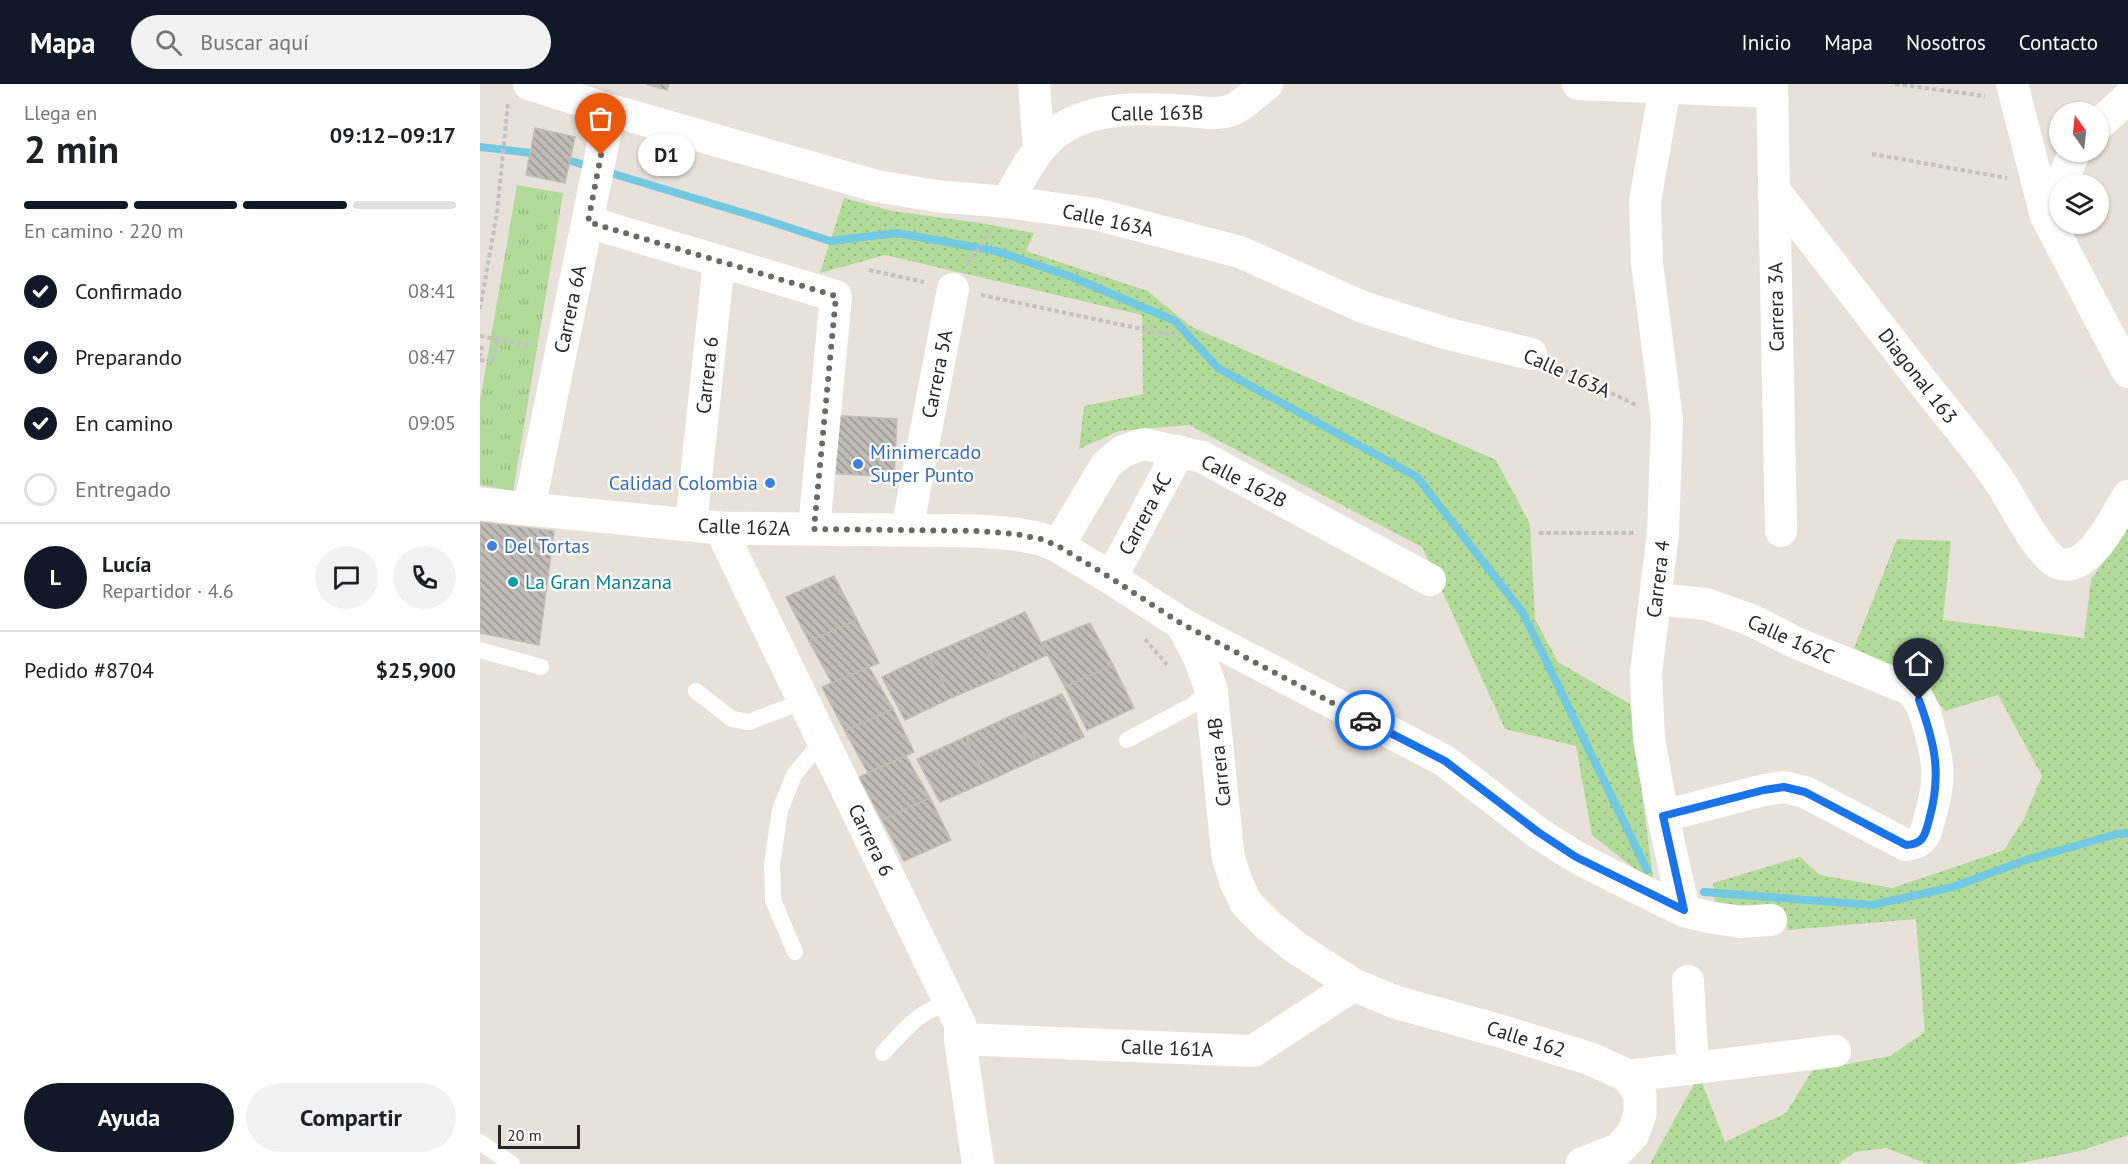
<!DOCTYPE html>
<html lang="es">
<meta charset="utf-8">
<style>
body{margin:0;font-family:"PT Sans",sans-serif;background:#f2f2f2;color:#202124;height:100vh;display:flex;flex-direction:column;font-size:22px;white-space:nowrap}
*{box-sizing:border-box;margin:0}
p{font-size:20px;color:#757577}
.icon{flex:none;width:33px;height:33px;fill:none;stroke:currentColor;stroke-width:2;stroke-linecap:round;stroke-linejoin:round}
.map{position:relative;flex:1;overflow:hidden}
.details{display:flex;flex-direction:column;background:#fff;width:480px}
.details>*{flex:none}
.needle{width:39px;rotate:345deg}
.buttons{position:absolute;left:1569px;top:18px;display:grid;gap:12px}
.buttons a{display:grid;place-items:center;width:60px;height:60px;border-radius:50%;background:#fff;box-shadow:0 2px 4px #0004;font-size:30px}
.scale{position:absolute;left:18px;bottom:15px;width:82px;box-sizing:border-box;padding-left:6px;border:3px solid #272727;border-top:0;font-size:16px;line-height:21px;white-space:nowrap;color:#272727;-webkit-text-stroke:4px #fff;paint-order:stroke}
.pin{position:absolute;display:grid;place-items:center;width:51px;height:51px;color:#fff;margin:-62px -26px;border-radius:50% 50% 50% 0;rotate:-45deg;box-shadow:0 0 6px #0007}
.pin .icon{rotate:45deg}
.courier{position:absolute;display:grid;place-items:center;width:60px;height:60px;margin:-30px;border:4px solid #1a73e8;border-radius:50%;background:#fff;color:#222;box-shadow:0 2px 8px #0007}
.bubble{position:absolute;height:42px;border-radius:21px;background:#fff;box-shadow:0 2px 4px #0004;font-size:20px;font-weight:700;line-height:42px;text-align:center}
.headline em{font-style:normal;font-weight:700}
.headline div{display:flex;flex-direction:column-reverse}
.headline{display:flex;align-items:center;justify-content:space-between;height:102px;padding:0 24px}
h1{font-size:39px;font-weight:700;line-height:45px}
.bar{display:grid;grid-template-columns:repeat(4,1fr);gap:9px 6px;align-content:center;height:72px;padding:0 24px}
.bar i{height:8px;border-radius:4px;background:#e0e0e0}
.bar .active{background:#111827}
.bar p{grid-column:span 4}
.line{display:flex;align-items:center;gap:15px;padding:0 24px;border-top:2px solid #e0e0e0}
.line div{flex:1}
.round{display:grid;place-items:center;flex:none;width:63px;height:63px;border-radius:32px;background:#f2f2f2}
ol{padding:0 24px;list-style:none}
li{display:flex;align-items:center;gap:18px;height:66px}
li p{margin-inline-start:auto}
li .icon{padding:6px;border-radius:50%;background:#111827;color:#fff;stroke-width:4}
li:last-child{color:#757577}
li i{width:33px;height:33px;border:3px solid #e0e0e0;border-radius:50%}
.cta{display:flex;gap:12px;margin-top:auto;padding:12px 24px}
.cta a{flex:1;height:69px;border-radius:36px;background:#111827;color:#fff;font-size:24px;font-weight:700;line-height:69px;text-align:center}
.cta a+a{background:#f2f2f2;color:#202124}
header{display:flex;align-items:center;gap:36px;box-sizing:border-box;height:84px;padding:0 30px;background:#111827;color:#fff}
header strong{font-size:28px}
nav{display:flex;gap:33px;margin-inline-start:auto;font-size:21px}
.search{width:420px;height:54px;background:#f2f2f2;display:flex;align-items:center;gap:15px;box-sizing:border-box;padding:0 21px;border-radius:33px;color:#757577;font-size:22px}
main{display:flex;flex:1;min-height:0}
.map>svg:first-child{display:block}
.grass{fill:url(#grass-dots)}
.park{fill:url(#park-tufts)}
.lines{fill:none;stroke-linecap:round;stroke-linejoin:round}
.stream{stroke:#74c9e2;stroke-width:8}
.building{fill:url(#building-back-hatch);stroke:#c3bdb3;stroke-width:1.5}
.path{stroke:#c3c3c3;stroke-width:4;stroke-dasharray:4.5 3;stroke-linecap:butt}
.lane{stroke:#fff;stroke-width:16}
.street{stroke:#fff;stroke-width:32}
.secondary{stroke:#fff;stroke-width:33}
.done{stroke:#6b6865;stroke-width:6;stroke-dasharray:0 10.8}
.route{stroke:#1a73e8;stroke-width:8}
.shop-dot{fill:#3f7fe0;stroke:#fff;stroke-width:2}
.culture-dot{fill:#0f9aa8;stroke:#fff;stroke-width:2}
.labels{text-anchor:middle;stroke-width:4.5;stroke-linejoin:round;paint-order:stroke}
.street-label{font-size:20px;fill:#272727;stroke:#fff}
.shop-label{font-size:20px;fill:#366cbe;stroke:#fff;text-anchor:start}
.culture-label{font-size:20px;fill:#0d838f;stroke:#fff;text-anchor:start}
</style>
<header>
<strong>Mapa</strong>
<div class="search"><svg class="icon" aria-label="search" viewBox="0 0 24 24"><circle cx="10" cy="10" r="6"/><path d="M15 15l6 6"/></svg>Buscar aquí</div>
<nav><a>Inicio</a><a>Mapa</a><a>Nosotros</a><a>Contacto</a></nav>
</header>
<main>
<section class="details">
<div class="headline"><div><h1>2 min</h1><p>Llega en</p></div><em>09:12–09:17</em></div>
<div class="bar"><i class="active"></i><i class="active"></i><i class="active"></i><i></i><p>En camino · 220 m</p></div>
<ol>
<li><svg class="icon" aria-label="check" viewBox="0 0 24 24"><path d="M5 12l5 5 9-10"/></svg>Confirmado<p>08:41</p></li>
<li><svg class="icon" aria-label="check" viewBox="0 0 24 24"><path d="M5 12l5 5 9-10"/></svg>Preparando<p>08:47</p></li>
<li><svg class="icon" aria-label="check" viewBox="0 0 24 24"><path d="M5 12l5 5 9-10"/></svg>En camino<p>09:05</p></li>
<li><i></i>Entregado</li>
</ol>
<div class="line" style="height:108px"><b class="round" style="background:#111827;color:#fff">L</b><div><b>Lucía</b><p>Repartidor · 4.6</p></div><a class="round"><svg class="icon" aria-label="chat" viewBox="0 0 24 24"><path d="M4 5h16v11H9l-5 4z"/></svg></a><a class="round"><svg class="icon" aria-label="phone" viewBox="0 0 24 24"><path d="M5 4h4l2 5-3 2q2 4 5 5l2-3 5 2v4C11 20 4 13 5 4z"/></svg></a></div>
<div class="line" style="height:78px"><div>Pedido #8704</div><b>$25,900</b></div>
<div class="cta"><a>Ayuda</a><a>Compartir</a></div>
</section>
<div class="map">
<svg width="1648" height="1080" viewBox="0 0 1648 1080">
<defs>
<pattern id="grass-dots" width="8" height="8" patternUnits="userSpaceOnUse" patternTransform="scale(1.5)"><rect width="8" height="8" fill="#b2db99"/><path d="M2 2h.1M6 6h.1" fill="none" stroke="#99bc84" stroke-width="1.8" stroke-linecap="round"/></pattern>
<pattern id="park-tufts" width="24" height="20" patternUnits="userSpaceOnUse" patternTransform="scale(1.5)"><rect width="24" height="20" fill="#b2db99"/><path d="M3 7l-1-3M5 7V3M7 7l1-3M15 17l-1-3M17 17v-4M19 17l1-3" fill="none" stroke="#99bc84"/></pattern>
<pattern id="building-back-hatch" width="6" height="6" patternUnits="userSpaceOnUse" patternTransform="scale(1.5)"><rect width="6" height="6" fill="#c0bbb6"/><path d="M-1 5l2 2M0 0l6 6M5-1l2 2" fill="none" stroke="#9c9894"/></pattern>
</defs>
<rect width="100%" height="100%" fill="#e8e1d9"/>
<g class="grass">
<path d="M364,114L412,127L500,139L554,149L546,167L668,207L710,242L1016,376L1050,440L1055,535L1078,578L1150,620L1174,800L1112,751L1096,662L1025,645L942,463L709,341L639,347L599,365L604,322L663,310L662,231L405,171L340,189Z"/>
<path d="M1648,442V1051L1600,1067L1536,1080H1448L1406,1064L1375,1068L1358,1080H1170L1219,991L1245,1058L1306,1029L1332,987L1410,972L1445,948L1436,835L1308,846L1303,823L1235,820L1233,799L1320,773L1340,791L1412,804L1481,781L1524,766L1544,735L1562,692L1518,611L1465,627C1443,595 1408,581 1374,564L1417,455L1471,457L1463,536L1604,554L1611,496Z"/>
</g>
<path class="park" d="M37,101L83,109L33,407L0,401V317Z"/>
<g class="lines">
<g class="stream">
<path d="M0,63L59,70"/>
<path d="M81,74L111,83"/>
<path d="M124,87L280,134L350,157L417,149L516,167L592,193L695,237L738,284L937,393L1043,529L1167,786"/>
<path d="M1224,808L1392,821L1473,803L1546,776L1637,750L1648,749"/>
</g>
</g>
<g class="building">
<path d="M166,0H189L187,6Z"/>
<path d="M55,44L95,53L85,99L46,91Z"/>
<path d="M348,331L417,335L414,393L345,389Z"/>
<path d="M0,438L74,447L59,561L0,549Z"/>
<path d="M354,492L377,536L329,557L306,513Z"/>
<path d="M545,528L567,571L520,593L497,550Z"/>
<path d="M377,536L399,579L352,599L329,557Z"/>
<path d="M610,539L633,581L585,603L561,559Z"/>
<path d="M497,550L520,593L471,614L448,571Z"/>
<path d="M448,571L471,614L425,636L402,593Z"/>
<path d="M633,581L654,624L607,646L585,603Z"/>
<path d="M389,583L413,625L365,647L342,603Z"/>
<path d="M582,610L604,653L556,675L533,631Z"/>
<path d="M413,625L434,668L388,689L365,647Z"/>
<path d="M533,631L556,675L508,697L485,653Z"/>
<path d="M485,653L508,697L460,718L437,675Z"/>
<path d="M426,672L450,714L402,736L379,693Z"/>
<path d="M450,714L471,756L424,777L402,736Z"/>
</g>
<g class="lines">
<g class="path">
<path d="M1415,0L1505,12"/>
<path d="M1392,70L1527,94"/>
<path d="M488,181L510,147"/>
<path d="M389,186L444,198"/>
<path d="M501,211L695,252"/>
<path d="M0,225L17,129L28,18"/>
<path d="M0,252L52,262"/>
<path d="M0,263L2,264L0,272"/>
<path d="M0,276L13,278L17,255"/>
<path d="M1077,283L1156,321"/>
<path d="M1059,449H1154"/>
<path d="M665,555L687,581"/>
</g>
<g class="lane">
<path d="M0,566L61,583"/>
<path d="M216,607L252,635L269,638L324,617"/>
<path d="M647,656L711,622L731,605"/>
<path d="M315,868L293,816L292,781L300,726L314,691L343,656"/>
<path d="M403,969C423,948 440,924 470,920"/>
<path d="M0,1058L32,1080"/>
</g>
<g class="street">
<path d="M49,0L130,26L396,102L456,112L527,118L615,130L760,168L883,223L965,249L1051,270"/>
<path d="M554,0L559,65"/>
<path d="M1098,0L1292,8"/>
<path d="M1292,0L1301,447"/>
<path d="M1532,0L1566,132L1648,288"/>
<path d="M1185,4L1165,117L1167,179L1187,336L1183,449L1166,589L1169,655L1183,732L1204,827"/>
<path d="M1618,41L1648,14"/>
<path d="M1580,100L1595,68"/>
<path d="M1294,106C1344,171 1394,236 1445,301C1470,333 1497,364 1520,398C1533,417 1558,470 1578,479C1608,491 1636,432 1648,412"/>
<path d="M527,118C541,94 553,68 574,50C611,21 664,24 708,27C721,28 736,31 749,27C763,22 775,9 787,0"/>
<path d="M108,138L356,212L334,445"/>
<path d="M49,425L130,26"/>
<path d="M211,441L239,177"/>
<path d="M240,444L480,940V955L498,1080"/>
<path d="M427,446L473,205"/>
<path d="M578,462L626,381L643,367L664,360L722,373L950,496"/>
<path d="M631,494L699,367"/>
<path d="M1176,515L1226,520L1271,536L1314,558L1429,605C1432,608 1436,611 1438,615C1446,626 1456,668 1457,682C1459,699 1455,716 1450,732C1446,749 1445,759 1426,761L1325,708L1304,703L1284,706L1183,732"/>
<path d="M702,540L965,677L1058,749L1096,773L1139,795L1204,827L1228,833L1261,838L1291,836"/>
<path d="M1208,897L1213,984"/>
<path d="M480,955L773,967L874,901"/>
<path d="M1148,992L1355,967"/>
</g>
<path class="secondary" d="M0,420L240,444L499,447L535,450L561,455L578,462L631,494L702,540L719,572L731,605L748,772L756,798L766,819L788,841L815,863L874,901L915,918L1020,947L1111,975L1148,992L1160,1010V1030L1153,1050L1138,1066L1102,1080"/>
</g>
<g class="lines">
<path class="done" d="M121,71L108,138L356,212L334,445L499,447L535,450L561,455L578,462L631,494L702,540L885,636"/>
<path class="route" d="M885,636L965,677L1058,748L1096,773L1204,826L1183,732L1284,706L1304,703L1325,708L1426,761C1444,760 1445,751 1449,736C1462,690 1455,660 1439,616"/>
</g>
<g class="shop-dot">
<circle cx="378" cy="380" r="6"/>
<circle cx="290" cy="399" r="6"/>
<circle cx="12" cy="462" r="6"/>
</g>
<circle class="culture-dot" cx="33" cy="498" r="6"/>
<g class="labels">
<g class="street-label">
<text transform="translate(677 29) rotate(-1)" y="7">Calle 163B</text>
<text transform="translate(628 136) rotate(12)" y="7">Calle 163A</text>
<text transform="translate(1296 223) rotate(-91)" y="7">Carrera 3A</text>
<text transform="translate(90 225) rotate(-78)" y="7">Carrera 6A</text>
<text transform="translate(1087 289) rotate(24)" y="7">Calle 163A</text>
<text transform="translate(457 290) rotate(-79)" y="7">Carrera 5A</text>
<text transform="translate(227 291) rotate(-84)" y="7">Carrera 6</text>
<text transform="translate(1438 292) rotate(52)" y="7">Diagonal 163</text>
<text transform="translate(764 397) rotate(27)" y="7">Calle 162B</text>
<text transform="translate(665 430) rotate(-62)" y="7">Carrera 4C</text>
<text transform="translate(264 443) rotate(2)" y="7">Calle 162A</text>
<text transform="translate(1178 495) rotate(-83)" y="7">Carrera 4</text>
<text transform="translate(1311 555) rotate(24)" y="7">Calle 162C</text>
<text transform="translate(739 678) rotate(-96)" y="7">Carrera 4B</text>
<text transform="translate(391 756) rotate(64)" y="7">Carrera 6</text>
<text transform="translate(1046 955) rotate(17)" y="7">Calle 162</text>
<text transform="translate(687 964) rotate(2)" y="7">Calle 161A</text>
</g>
<g class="shop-label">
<text x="390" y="375">Minimercado<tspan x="390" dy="23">Super Punto</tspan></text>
<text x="278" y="406" text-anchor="end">Calidad Colombia</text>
<text x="24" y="469">Del Tortas</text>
</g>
<g class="culture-label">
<text x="45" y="505">La Gran Manzana</text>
</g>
</g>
</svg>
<div class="buttons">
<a><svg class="needle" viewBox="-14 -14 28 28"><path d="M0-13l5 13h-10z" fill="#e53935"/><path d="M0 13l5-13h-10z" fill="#757577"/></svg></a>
<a><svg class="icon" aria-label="layers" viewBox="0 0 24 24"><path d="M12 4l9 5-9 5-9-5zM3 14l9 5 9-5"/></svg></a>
</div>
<div class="scale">20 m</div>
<div class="pin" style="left:121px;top:71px;background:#ea580c"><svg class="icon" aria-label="bag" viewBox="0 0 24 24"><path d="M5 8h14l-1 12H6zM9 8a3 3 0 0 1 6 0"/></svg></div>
<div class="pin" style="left:1439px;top:616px;background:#1f2937"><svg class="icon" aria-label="home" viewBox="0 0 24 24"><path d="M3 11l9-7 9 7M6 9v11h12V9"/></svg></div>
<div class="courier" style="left:885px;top:636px"><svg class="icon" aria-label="car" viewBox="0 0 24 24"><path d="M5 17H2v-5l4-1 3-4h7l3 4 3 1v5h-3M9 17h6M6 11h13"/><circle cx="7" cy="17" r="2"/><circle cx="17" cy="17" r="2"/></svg></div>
<div class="bubble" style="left:158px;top:50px;width:57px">D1</div>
</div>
</main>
